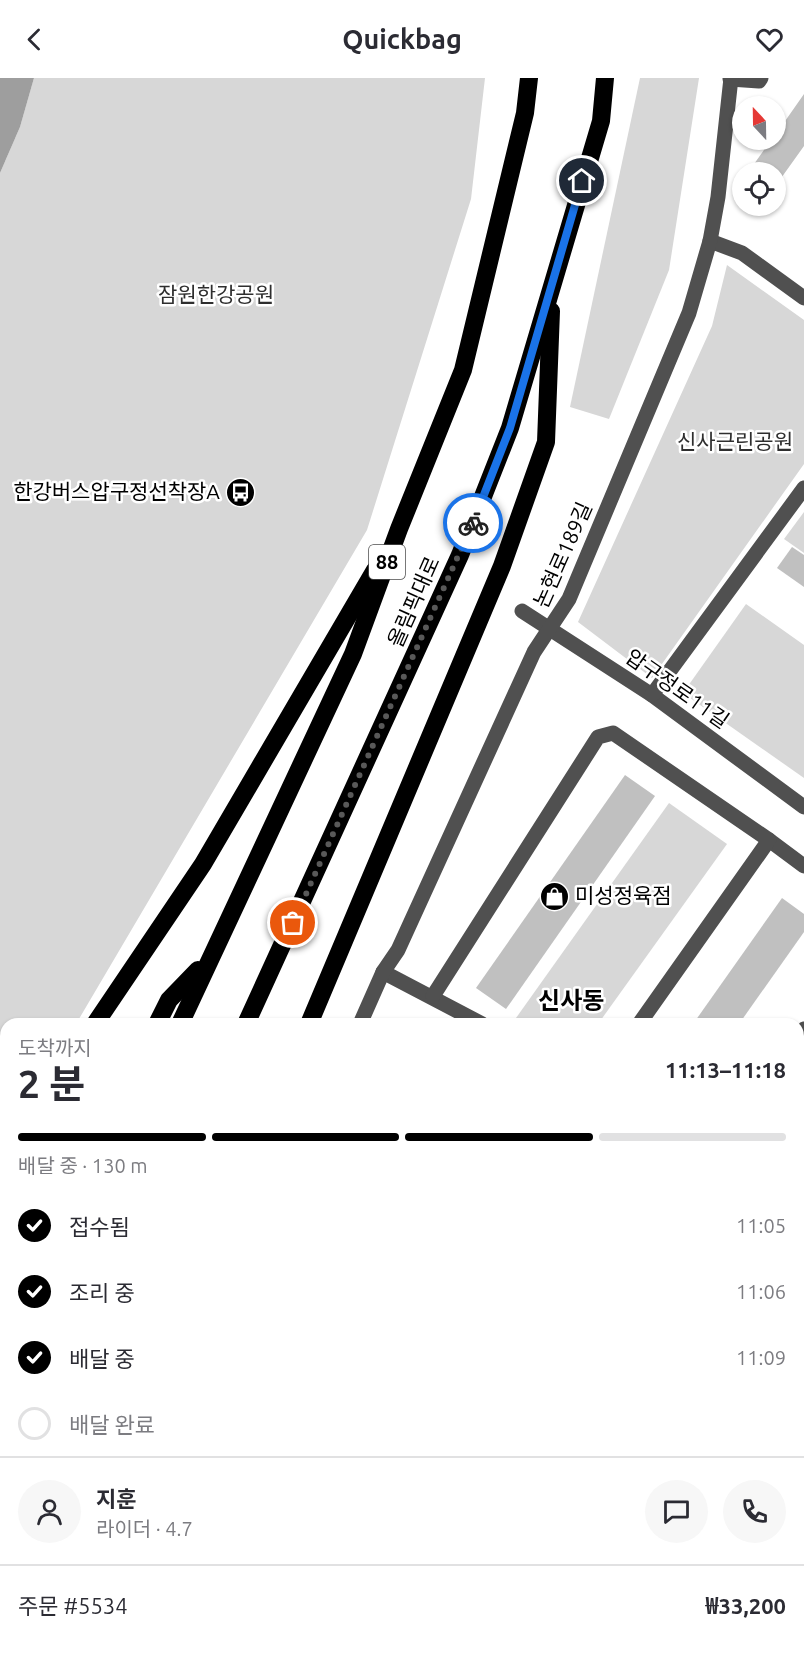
<!DOCTYPE html>
<html lang="ko">
<meta charset="utf-8">
<style>
body{margin:0;font-family:Ubuntu,"Noto Sans KR",sans-serif;background:#f7f7f7;color:#2b2b33;height:100vh;display:flex;flex-direction:column;font-size:22px;white-space:nowrap}
*{box-sizing:border-box;margin:0}
p{font-size:20px;color:#7c7c81}
.icon{flex:none;width:33px;height:33px;fill:none;stroke:currentColor;stroke-width:2;stroke-linecap:round;stroke-linejoin:round}
.map{position:relative;flex:1;overflow:hidden}
.details{position:absolute;left:0px;top:940px;width:804px;height:638px;display:flex;flex-direction:column;background:#fff;border-radius:18px 18px 0 0;box-shadow:0 2px 4px #0004}
.details>*{flex:none}
.needle{width:39px;rotate:338deg}
.controls{position:absolute;left:732px;top:18px;display:grid;gap:12px}
.controls a{display:grid;place-items:center;width:54px;height:54px;border-radius:50%;background:#fff;box-shadow:0 2px 4px #0004;font-size:30px}
.pin{position:absolute;display:grid;place-items:center;width:51px;height:51px;color:#fff;margin:-26px;border:3px solid #fff;border-radius:50%;box-shadow:0 2px 6px #0007}
.courier{position:absolute;display:grid;place-items:center;width:60px;height:60px;margin:-30px;border:4px solid #1a73e8;border-radius:50%;background:#fff;color:#222;box-shadow:0 2px 8px #0007}
.summary em{font-style:normal;font-weight:700}
.summary div{display:flex;flex-direction:column-reverse}
.summary{display:flex;align-items:center;justify-content:space-between;height:102px;padding:0 18px}
h1{font-size:39px;font-weight:700;line-height:45px}
.bar{display:grid;grid-template-columns:repeat(4,1fr);gap:9px 6px;align-content:center;height:72px;padding:0 18px}
.bar i{height:8px;border-radius:4px;background:#e1e1e2}
.bar .active{background:#000}
.bar p{grid-column:span 4}
.line{display:flex;align-items:center;gap:15px;padding:0 18px;border-top:2px solid #e1e1e2}
.line div{flex:1}
.round{display:grid;place-items:center;flex:none;width:63px;height:63px;border-radius:32px;background:#f7f7f7}
ol{padding:0 18px;list-style:none}
li{display:flex;align-items:center;gap:18px;height:66px}
li p{margin-inline-start:auto}
li .icon{padding:6px;border-radius:50%;background:#000;color:#fff;stroke-width:4}
li:last-child{color:#7c7c81}
li i{width:33px;height:33px;border:3px solid #e1e1e2;border-radius:50%}
header{display:flex;justify-content:space-between;align-items:center;height:78px;padding:0 18px;background:#fff;font-size:27px;font-weight:700}
.map>svg:first-child{display:block}
.green{fill:#d7d7d7}
.water{fill:#9e9e9e}
.building{fill:#c0c0c0}
.lines{fill:none;stroke-linecap:round;stroke-linejoin:round}
.minor{stroke:#505050;stroke-width:15}
.major{stroke:#000;stroke-width:15}
.highway{stroke:#000;stroke-width:18}
.done{stroke:#595959;stroke-width:6;stroke-dasharray:0 10.8}
.route{stroke:#1a73e8;stroke-width:8}
.labels{text-anchor:middle;stroke-width:5;stroke-linejoin:round;paint-order:stroke}
.shield{fill:#fff;stroke:#4c4c4c;stroke-width:1.5}
.shield-label{font-size:20px;font-weight:bold;fill:#000}
.park-label{font-size:21px;fill:#2e2e2e;stroke:#fff}
.poi-label{font-size:21px;fill:#000;stroke:#fff;text-anchor:end}
.street-label{font-size:21px;fill:#000;stroke:#fff}
.quarter-label{font-size:24px;font-weight:bold;fill:#000;stroke:#fff}
</style>
<header><svg class="icon" aria-label="back" viewBox="0 0 24 24"><path d="M15 5l-7 7 7 7"/></svg>Quickbag<svg class="icon" aria-label="heart" viewBox="0 0 24 24"><path d="M12 20l-8-8c-3-5 5-10 8-4 3-6 11-1 8 4z"/></svg></header>
<div class="map">
<svg width="804" height="1577" viewBox="0 0 804 1577">
<rect width="100%" height="100%" fill="#fff"/>
<g class="green">
<path d="M34,0H485L471,121L367,452L76,946H6V1073L0,1085V95L20,49Z"/>
<path d="M640,0H699L669,192L609,341L570,329Z"/>
<path d="M727,187L804,242V386L652,600L578,544L712,248Z"/>
<path d="M804,434V475L784,461Z"/>
<path d="M746,526L804,567V700L683,615Z"/>
<path d="M669,725L727,766L598,946H526L516,940Z"/>
</g>
<path class="water" d="M0,0H34L20,49L0,95Z"/>
<g class="building">
<path d="M804,16V68L779,103L776,101V94H767L754,86L771,62H776V56Z"/>
<path d="M792,469L804,477V509L777,490Z"/>
<path d="M625,697L655,718L506,931L476,910Z"/>
<path d="M782,820L804,836V854L739,946H693Z"/>
</g>
<g class="lines">
<g class="minor">
<path d="M730,1L759,3L761,0"/>
<path d="M710,163L742,175L804,220"/>
<path d="M522,533L652,617L804,729"/>
<path d="M652,617L804,410"/>
<path d="M769,762L804,788"/>
<path d="M383,894L482,946"/>
<path d="M433,918L598,659L613,655L769,762L639,946"/>
<path d="M360,946L383,894L398,872L534,574L569,521L689,235L710,163L718,119L731,0"/>
<path d="M798,959L804,951"/>
<path d="M798,1190L804,1194"/>
<path d="M798,1226L804,1218"/>
<path d="M798,1278L804,1283"/>
<path d="M798,1330L804,1322"/>
<path d="M99,1577L102,1572"/>
<path d="M224,1577L228,1572"/>
<path d="M304,1577L308,1572"/>
</g>
<g class="major">
<path d="M798,1561L804,1553"/>
<path d="M787,1577L790,1572"/>
</g>
<g class="highway">
<path d="M95,946L203,786L375,492"/>
<path d="M157,946L169,922L198,892"/>
<path d="M180,946L353,576L399,451L463,292L525,35L529,0"/>
<path d="M246,946L460,477L510,350L601,43L605,0"/>
<path d="M309,946L502,488L546,364L551,233"/>
<path d="M0,1093L6,1083"/>
<path d="M0,1204L6,1195"/>
<path d="M0,1235L6,1226"/>
<path d="M0,1320L6,1307"/>
<path d="M0,1481L6,1468"/>
<path d="M42,1577L43,1572"/>
<path d="M66,1577L68,1572"/>
</g>
</g>
<g class="lines">
<path class="done" d="M293,845L473,445"/>
<path class="route" d="M473,445L510,350L582,103"/>
</g>
<defs>
<symbol id="bus-disc" viewBox="-11 -11 22 22"><circle r="9.5" fill="#000" stroke="#fff"/><path d="M-5-6H5V4H4V6H2V4H-2V6H-4V4H-5ZM-3.5-4V0h7V-4ZM-3.5 1.2v1.5H-2V1.2ZM2 1.2v1.5H3.5V1.2Z" fill="#fff"/></symbol>
<symbol id="shop-disc" viewBox="-11 -11 22 22"><circle r="9.5" fill="#000" stroke="#fff"/><path d="M-5-2.5h2.3a2.7 3.5 0 0 1 5.4 0H5L5.5 6h-11ZM-1.5-2.5h3a1.5 2.3 0 0 0-3 0Z" fill="#fff"/></symbol>
</defs>
<g fill-rule="evenodd">
<use href="#bus-disc" x="224" y="398" width="33" height="33"/>
<use href="#shop-disc" x="538" y="802" width="33" height="33"/>
</g>
<g class="labels">
<rect class="shield" x="369" y="467" width="36" height="34" rx="4.5"/>
<g class="shield-label">
<text x="387" y="491">88</text>
</g>
<g class="park-label">
<text x="216" y="224">잠원한강공원</text>
<text x="735" y="371">신사근린공원</text>
</g>
<g class="poi-label">
<text x="220" y="421">한강버스압구정선착장A</text>
<text x="575" y="825" text-anchor="start">미성정육점</text>
</g>
<g class="street-label">
<text transform="translate(563 477) rotate(-66)" y="7">논현로189길</text>
<text transform="translate(414 524) rotate(-66)" y="7">올림픽대로</text>
<text transform="translate(677 611) rotate(35)" y="7">압구정로11길</text>
</g>
<g class="quarter-label">
<text x="571" y="931">신사동</text>
</g>
</g>
</svg>
<div class="controls">
<a><svg class="needle" viewBox="-14 -14 28 28"><path d="M0-13l5 13h-10z" fill="#e53935"/><path d="M0 13l5-13h-10z" fill="#7c7c81"/></svg></a>
<a><svg class="icon" aria-label="locate" viewBox="0 0 24 24"><circle cx="12" cy="12" r="6"/><path d="M12 2v4M12 18v4M2 12h4M18 12h4"/></svg></a>
</div>
<div class="pin" style="left:293px;top:845px;background:#ea580c"><svg class="icon" aria-label="bag" viewBox="0 0 24 24"><path d="M5 8h14l-1 12H6zM9 8a3 3 0 0 1 6 0"/></svg></div>
<div class="pin" style="left:582px;top:103px;background:#1f2937"><svg class="icon" aria-label="home" viewBox="0 0 24 24"><path d="M3 11l9-7 9 7M6 9v11h12V9"/></svg></div>
<div class="courier" style="left:473px;top:445px"><svg class="icon" aria-label="bike" viewBox="0 0 24 24"><circle cx="6" cy="16" r="4"/><circle cx="18" cy="16" r="4"/><path d="M6 16l4-8h5l3 8M10 8l3 8H6M13 5h3"/></svg></div>
<section class="details">
<div class="summary"><div><h1>2 분</h1><p>도착까지</p></div><em>11:13–11:18</em></div>
<div class="bar"><i class="active"></i><i class="active"></i><i class="active"></i><i></i><p>배달 중 · 130 m</p></div>
<ol>
<li><svg class="icon" aria-label="check" viewBox="0 0 24 24"><path d="M5 12l5 5 9-10"/></svg>접수됨<p>11:05</p></li>
<li><svg class="icon" aria-label="check" viewBox="0 0 24 24"><path d="M5 12l5 5 9-10"/></svg>조리 중<p>11:06</p></li>
<li><svg class="icon" aria-label="check" viewBox="0 0 24 24"><path d="M5 12l5 5 9-10"/></svg>배달 중<p>11:09</p></li>
<li><i></i>배달 완료</li>
</ol>
<div class="line" style="height:108px"><a class="round"><svg class="icon" aria-label="person" viewBox="0 0 24 24"><circle cx="12" cy="8" r="4"/><path d="M4 21q1-7 8-7t8 7"/></svg></a><div><b>지훈</b><p>라이더 · 4.7</p></div><a class="round"><svg class="icon" aria-label="chat" viewBox="0 0 24 24"><path d="M4 5h16v11H9l-5 4z"/></svg></a><a class="round"><svg class="icon" aria-label="phone" viewBox="0 0 24 24"><path d="M5 4h4l2 5-3 2q2 4 5 5l2-3 5 2v4C11 20 4 13 5 4z"/></svg></a></div>
<div class="line" style="height:78px"><div>주문 #5534</div><b>₩33,200</b></div>
</section>
</div>
